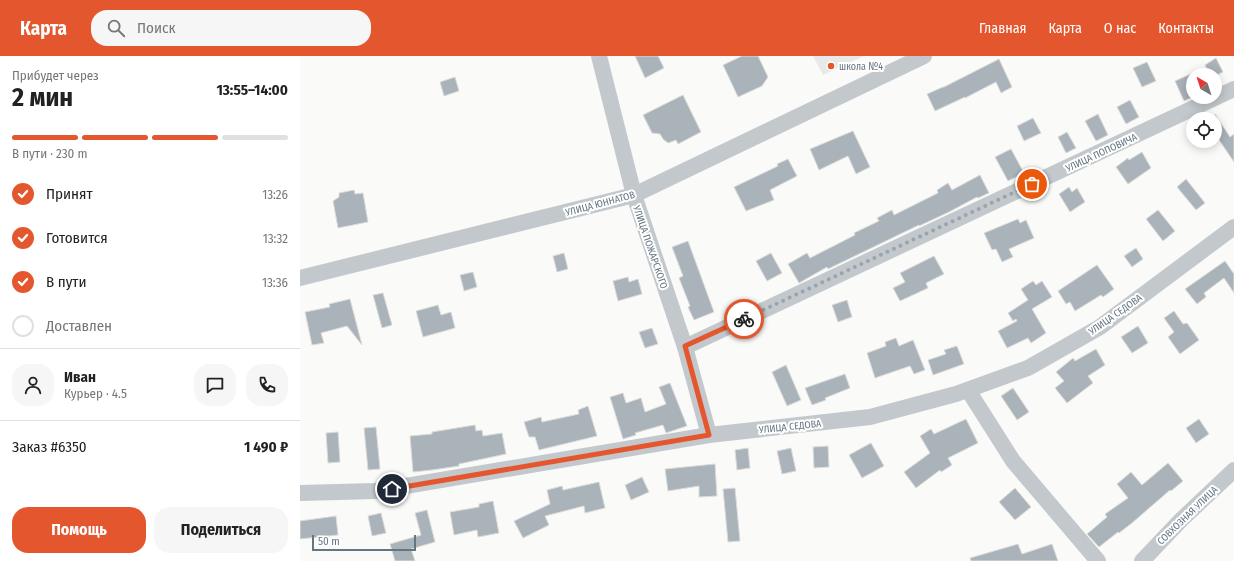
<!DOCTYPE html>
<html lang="ru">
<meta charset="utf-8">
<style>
body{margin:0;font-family:"Fira Sans Condensed",sans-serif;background:#f6f6f6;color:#222;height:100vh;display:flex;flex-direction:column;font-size:15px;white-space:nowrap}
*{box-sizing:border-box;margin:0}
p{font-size:13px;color:#767676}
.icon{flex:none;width:22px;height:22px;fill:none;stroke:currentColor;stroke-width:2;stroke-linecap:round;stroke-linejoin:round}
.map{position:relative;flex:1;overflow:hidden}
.side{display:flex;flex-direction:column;background:#fff;width:300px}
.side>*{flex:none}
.needle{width:26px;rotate:321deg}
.buttons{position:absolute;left:886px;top:12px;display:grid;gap:8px}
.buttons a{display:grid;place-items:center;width:36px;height:36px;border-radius:50%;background:#fff;box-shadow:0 2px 10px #0003;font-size:20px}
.scale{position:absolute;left:12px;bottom:10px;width:104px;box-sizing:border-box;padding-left:4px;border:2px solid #657683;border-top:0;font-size:11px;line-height:14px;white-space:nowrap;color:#657683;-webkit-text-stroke:3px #fff;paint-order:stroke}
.pin{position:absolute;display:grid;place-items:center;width:34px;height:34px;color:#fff;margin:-17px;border:2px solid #fff;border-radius:50%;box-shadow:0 1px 4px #0007}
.courier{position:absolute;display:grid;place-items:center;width:40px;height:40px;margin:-20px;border:3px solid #e4572e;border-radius:50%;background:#fff;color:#222;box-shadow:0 1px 5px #0007}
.summary em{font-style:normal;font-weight:700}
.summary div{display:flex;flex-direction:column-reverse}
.summary{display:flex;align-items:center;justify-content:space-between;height:68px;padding:0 12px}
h1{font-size:26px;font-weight:700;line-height:30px}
.bar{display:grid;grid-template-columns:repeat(4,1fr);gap:6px 4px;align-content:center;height:48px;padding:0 12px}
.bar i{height:5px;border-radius:3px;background:#e0e0e0}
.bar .current{background:#e4572e}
.bar p{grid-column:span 4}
.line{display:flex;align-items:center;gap:10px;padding:0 12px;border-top:1px solid #e0e0e0}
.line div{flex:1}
.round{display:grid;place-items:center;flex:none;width:42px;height:42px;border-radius:16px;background:#f6f6f6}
ol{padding:0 12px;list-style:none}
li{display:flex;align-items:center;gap:12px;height:44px}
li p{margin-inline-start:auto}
li .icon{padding:4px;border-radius:50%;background:#e4572e;color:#fff;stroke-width:4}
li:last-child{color:#767676}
li i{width:22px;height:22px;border:2px solid #e0e0e0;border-radius:50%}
.primary-button{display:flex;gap:8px;margin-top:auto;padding:8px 12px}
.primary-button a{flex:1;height:46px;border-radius:16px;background:#e4572e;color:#fff;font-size:16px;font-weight:700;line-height:46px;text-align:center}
.primary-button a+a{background:#f6f6f6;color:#222}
header{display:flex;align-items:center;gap:24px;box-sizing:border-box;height:56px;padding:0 20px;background:#e4572e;color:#fff}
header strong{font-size:19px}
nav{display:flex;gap:22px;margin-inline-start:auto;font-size:14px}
.search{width:280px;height:36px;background:#f6f6f6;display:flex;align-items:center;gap:10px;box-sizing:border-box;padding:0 14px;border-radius:16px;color:#767676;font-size:15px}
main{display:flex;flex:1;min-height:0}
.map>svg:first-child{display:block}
.built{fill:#e8e9e9}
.building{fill:#aab3b9;stroke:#dcdcda}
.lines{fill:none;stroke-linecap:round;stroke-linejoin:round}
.minor{stroke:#c3c8cc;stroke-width:16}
.done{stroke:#99a4ac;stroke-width:4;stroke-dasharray:0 7.2}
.route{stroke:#e4572e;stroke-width:5}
.poi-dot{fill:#e4572e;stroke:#fff;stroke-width:1.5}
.labels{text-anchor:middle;stroke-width:4;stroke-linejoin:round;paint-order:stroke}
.poi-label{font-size:10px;fill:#657683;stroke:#fff;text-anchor:start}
.street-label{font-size:10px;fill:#657683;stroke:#fff}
</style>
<header>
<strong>Карта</strong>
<div class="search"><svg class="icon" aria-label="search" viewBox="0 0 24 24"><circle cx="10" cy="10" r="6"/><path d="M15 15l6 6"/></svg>Поиск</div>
<nav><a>Главная</a><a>Карта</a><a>О нас</a><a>Контакты</a></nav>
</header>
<main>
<section class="side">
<div class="summary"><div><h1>2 мин</h1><p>Прибудет через</p></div><em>13:55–14:00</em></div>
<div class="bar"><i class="current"></i><i class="current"></i><i class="current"></i><i></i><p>В пути · 230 m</p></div>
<ol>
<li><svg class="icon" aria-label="check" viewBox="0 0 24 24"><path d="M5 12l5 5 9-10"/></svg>Принят<p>13:26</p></li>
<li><svg class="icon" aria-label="check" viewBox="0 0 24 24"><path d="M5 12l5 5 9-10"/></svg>Готовится<p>13:32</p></li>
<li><svg class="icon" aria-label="check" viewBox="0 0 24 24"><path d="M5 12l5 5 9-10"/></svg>В пути<p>13:36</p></li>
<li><i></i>Доставлен</li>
</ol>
<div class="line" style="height:72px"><a class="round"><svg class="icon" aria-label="person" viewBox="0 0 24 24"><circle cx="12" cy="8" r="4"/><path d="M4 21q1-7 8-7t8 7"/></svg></a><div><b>Иван</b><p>Курьер · 4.5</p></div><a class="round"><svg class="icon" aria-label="chat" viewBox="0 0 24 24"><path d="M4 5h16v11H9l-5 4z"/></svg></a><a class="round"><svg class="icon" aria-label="phone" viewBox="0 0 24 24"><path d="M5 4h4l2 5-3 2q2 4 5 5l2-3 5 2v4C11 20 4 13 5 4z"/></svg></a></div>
<div class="line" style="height:52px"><div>Заказ #6350</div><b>1 490 ₽</b></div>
<div class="primary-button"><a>Помощь</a><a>Поделиться</a></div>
</section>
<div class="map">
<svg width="934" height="505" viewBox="0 0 934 505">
<rect width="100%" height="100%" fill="#fafaf8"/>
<path class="built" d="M513,0H564L523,19Z"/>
<g class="building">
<path d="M335,0H358L364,12L345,22Z"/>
<path d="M442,0H458L468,21L462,30L438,41L423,9Z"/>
<path d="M916,2L923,16L917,19H910L905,9Z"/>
<path d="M699,3L712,31L701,37L696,26L665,42V41L635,55L627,38L643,31H644Z"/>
<path d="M847,6L856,25L842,31L833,12Z"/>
<path d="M893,17V41L884,45L875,25Z"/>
<path d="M155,21L159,35L144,40L140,26Z"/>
<path d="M383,39L401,76L378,88L376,84L368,87L363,83L360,78L352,77L343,59Z"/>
<path d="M830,44L839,61L826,68L817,51Z"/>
<path d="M798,58L808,79L796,85L785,65Z"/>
<path d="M915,58L930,81L934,78V106L915,78Z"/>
<path d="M733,62L741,77L724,85L717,70Z"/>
<path d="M553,75L570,111L556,118L548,100L519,114L510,93Z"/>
<path d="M767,76L776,92L766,97L758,81Z"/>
<path d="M711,93L724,117L708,125L695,101Z"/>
<path d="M842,96L851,112L828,128L816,111L828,102L829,104Z"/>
<path d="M488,103L497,120L470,134L474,144L446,155L434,131L478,110L477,108Z"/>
<path d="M680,119L689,137L678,142L677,141L649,156L619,170V169L528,213L527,211L499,227L488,208L507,197L510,202L555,179L554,177L579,165L577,162L592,154L594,159L638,137L637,134L648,127L652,134Z"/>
<path d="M886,123L905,147L896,154L877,131Z"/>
<path d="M769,131L772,136L777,132L785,146L770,156L759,138Z"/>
<path d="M54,134L55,138L63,137L68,166L38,172L33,145L39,141V137Z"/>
<path d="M858,154L875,175L863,185L846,163Z"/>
<path d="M718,163L720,167L726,164L734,182L709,193L713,201L702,206L696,193L692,194L684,177Z"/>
<path d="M388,185L414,256L394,264L388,251L390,250L379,222L383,220L372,191Z"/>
<path d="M836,192L843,203L832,211L824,200Z"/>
<path d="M264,197L268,213L257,216L253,200Z"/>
<path d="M471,197L482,217L467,225L456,205Z"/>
<path d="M634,200L644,218L626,227L628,232L600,245L593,232L605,226L600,217Z"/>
<path d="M925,205L934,218V237L924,222L904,237L906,241L897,248L885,233Z"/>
<path d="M797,209L814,233L803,241L801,239L775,255L770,246L766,248L758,235Z"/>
<path d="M173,216L177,231L164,235L160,219Z"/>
<path d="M328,221L329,226L338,223L342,238L318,245L313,225Z"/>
<path d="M733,225L736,229L742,225L752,241L732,253L746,277L731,287L728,282L707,292L698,275L717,265L716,263L713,265L708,257L728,244L721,233Z"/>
<path d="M83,237L92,269L82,272L73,239Z"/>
<path d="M50,243L62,289L47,270L21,277L24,287L12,289L5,256L30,251L29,248Z"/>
<path d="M547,244L552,261L538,266L532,249Z"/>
<path d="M138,249L141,259L151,256L155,272L123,281L116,255Z"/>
<path d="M874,255L883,268L887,267L899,284L880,298L868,281L874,276L864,262Z"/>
<path d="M838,270L848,287L832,297L821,281Z"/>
<path d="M352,272L358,288L345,292L339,276Z"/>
<path d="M596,282L599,290L613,284L625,314L614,318L610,310L575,322L567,297L586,290L585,286Z"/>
<path d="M657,290L664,308L633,319L628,304L646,298L644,294Z"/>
<path d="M796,293L805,309L788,320L793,327L767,347L755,332L764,325L756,316L773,302L775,305Z"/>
<path d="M486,309L501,344L487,350L472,316Z"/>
<path d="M545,318L550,332L525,342L526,344L512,349L505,332Z"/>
<path d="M370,327L387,370L366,377L363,369L335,377L336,379L323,383L310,341L323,337L326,347L341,342L345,356L366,348L359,331Z"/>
<path d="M713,332L729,356L717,364L701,340Z"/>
<path d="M288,350L297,380L239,394L235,381H229L224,366L241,361L242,366L279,358L278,354Z"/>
<path d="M666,363L678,387L648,402L652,409L641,416L640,414L616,432L604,416L630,397L620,380L631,373L634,378Z"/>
<path d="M899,363L909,378L896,387L886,372Z"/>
<path d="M175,369L176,375L182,374L183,380L202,377L206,398L159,408V410L132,414L113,416L110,380L132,378V376Z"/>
<path d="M76,371L80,413L68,414L64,372Z"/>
<path d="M38,376L40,406L28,407L26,377Z"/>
<path d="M571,387L584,410L562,422L549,399Z"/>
<path d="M528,390L529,411L514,412L513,391Z"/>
<path d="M448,392L450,412L437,414L435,394Z"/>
<path d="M491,392L496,415L482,418L477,395Z"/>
<path d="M868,407L883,425L871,435L870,434L832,467L819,477L818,476L799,491L787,478L807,461L805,458L828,442L817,428L831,416L842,429Z"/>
<path d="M415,408L417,440L399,441V430L368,435L365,413Z"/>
<path d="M342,421L349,436L331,444L325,429Z"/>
<path d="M299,426L305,452L285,457L284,450L245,460L249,469L223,482L214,465L250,448L247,434L262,430L263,434Z"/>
<path d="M435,432L440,485L428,486L423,433Z"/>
<path d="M715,432L731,451L715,464L699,446Z"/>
<path d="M193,445L199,477L178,481L177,474L154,479L150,456L179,451V448Z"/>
<path d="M127,454L135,486L111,493L115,505H95L90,488L121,479L115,457Z"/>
<path d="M81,457L86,477L72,480L68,460Z"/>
<path d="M36,460L38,479L0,483V465Z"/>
<path d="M718,488L722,498L752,488L758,505H671L670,502Z"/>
</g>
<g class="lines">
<g class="minor">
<path d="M299,0L334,139L385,291L409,379"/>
<path d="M0,222L334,139L624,0"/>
<path d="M385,291L934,33"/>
<path d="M668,334L713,405L798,505"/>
<path d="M0,437L76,435L409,379L570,361L656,338L728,312L800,271L934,171"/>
<path d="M842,505L881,464L934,414"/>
</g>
</g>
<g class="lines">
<path class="done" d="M444,263L732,128"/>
<path class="route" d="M92,433L409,379L385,290L444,263"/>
</g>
<circle class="poi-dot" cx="531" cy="10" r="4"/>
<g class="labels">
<g class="poi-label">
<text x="539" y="14">школа №4</text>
</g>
<g class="street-label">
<text transform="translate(801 96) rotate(-25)" y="4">УЛИЦА ПОПОВИЧА</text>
<text transform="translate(300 147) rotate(-15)" y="4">УЛИЦА ЮННАТОВ</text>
<text transform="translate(351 191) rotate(71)" y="4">УЛИЦА ПОЖАРСКОГО</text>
<text transform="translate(815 258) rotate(-35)" y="4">УЛИЦА СЕДОВА</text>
<text transform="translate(490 370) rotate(-6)" y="4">УЛИЦА СЕДОВА</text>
<text transform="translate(887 459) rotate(-44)" y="4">СОВХОЗНАЯ УЛИЦА</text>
</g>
</g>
</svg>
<div class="buttons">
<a><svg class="needle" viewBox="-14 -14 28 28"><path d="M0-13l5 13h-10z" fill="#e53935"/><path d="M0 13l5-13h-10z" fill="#767676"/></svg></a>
<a><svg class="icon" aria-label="locate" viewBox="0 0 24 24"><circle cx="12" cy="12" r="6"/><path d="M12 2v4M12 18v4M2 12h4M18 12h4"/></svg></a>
</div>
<div class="scale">50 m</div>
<div class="pin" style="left:732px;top:128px;background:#ea580c"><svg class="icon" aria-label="bag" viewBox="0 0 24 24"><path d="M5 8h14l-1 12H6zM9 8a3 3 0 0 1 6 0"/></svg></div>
<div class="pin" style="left:92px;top:433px;background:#1f2937"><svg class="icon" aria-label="home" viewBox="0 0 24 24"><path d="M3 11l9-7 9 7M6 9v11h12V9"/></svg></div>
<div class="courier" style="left:444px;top:263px"><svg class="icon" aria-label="bike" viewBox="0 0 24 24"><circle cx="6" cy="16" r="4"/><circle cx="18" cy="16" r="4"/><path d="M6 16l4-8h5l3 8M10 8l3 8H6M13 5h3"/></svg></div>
</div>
</main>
